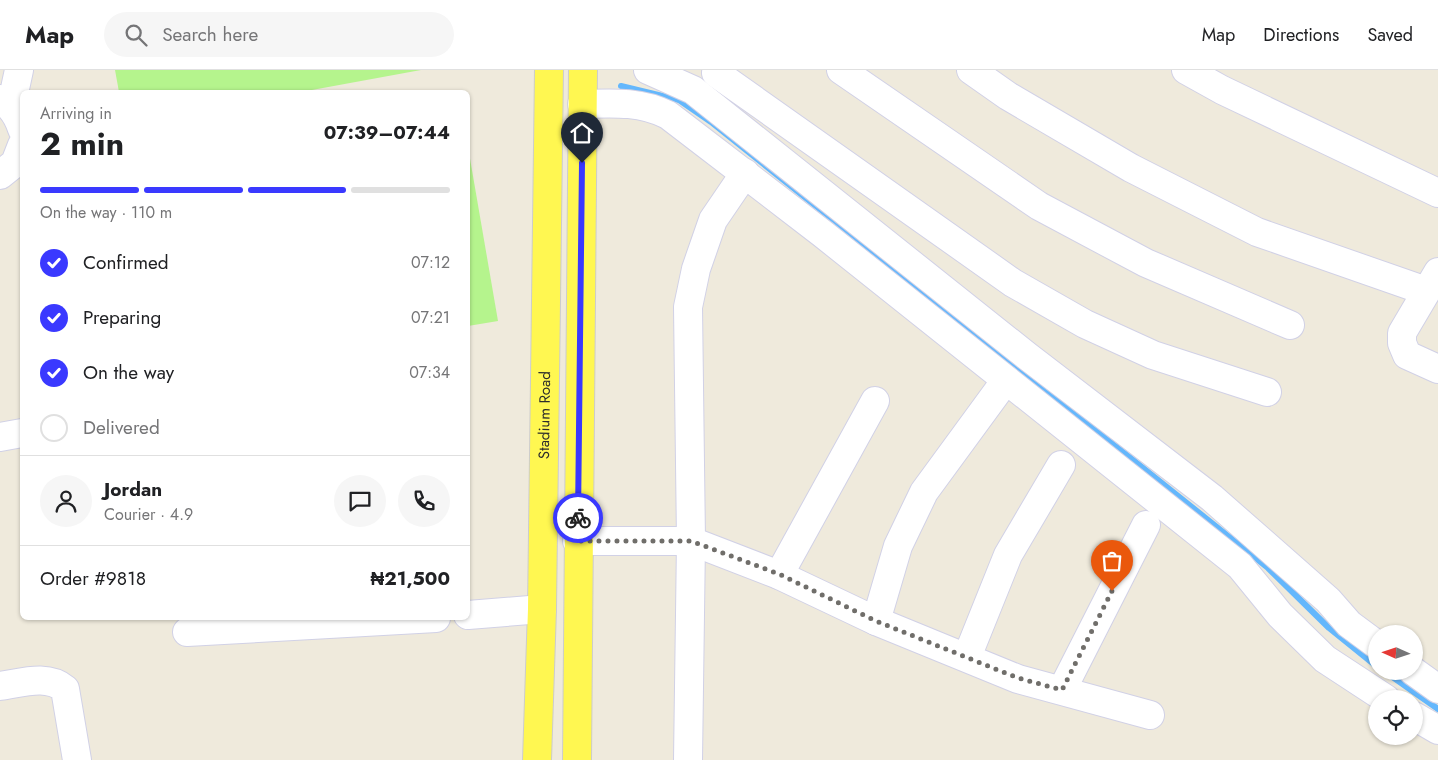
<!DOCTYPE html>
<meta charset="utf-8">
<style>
body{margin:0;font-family:Jost,sans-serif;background:#f6f6f6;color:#202124;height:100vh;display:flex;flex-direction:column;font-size:19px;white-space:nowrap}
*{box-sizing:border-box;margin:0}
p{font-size:16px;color:#757577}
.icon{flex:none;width:28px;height:28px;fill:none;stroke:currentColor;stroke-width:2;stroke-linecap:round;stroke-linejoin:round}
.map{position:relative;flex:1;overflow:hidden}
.side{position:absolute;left:20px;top:20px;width:450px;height:530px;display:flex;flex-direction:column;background:#fff;border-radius:8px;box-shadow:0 1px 4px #0004}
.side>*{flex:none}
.needle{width:32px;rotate:273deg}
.fabs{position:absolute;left:1368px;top:555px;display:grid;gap:10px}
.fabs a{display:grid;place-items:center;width:55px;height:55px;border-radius:50%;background:#fff;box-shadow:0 1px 4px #0004;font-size:25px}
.pin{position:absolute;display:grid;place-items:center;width:42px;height:42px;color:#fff;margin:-51px -21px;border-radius:50% 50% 50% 0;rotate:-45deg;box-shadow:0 0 5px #0007}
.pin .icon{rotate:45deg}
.courier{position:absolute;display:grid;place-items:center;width:50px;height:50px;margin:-25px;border:4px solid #3a39ff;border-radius:50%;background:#fff;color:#222;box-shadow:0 1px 6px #0007}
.summary em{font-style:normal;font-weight:700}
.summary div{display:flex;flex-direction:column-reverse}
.summary{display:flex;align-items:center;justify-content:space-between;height:85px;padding:0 20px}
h1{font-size:32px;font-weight:700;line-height:38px}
.bar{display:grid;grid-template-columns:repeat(4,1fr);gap:8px 5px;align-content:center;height:60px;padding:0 20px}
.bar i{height:6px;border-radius:4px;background:#e0e0e0}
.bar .active{background:#3a39ff}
.bar p{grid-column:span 4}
.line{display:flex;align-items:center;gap:12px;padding:0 20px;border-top:1px solid #e0e0e0}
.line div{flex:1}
.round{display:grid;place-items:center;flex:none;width:52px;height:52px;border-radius:26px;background:#f6f6f6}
ol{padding:0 20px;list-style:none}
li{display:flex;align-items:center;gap:15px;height:55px}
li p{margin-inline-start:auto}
li .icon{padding:5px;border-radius:50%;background:#3a39ff;color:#fff;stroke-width:4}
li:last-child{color:#757577}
li i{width:28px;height:28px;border:2px solid #e0e0e0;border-radius:50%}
header{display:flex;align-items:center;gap:30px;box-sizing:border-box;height:70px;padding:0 25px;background:#fff;border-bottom:1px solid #e0e0e0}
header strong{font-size:24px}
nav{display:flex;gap:28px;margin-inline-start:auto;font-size:18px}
.search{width:350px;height:45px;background:#f6f6f6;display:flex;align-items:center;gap:12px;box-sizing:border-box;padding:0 18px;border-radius:28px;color:#757577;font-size:19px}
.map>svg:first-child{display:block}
.pitch{fill:#b5f48d}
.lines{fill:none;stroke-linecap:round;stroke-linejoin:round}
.stream{stroke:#64b7fc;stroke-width:6}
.minor-casing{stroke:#d1d1e6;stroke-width:30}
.major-casing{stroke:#ccc;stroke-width:30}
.minor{stroke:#fff;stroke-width:28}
.major{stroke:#fff751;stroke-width:28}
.done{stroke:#706e6a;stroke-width:5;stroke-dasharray:0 9}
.route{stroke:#3a39ff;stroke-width:6}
.labels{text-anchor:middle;stroke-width:4;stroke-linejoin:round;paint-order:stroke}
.street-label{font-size:15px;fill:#2c2c2c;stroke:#fff}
</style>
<header>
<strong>Map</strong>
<div class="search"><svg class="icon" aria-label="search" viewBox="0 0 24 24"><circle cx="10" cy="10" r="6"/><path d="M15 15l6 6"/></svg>Search here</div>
<nav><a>Map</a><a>Directions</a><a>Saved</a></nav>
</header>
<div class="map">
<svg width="1438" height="690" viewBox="0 0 1438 690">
<rect width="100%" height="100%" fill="#efeadc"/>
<g class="pitch">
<path d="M115,0H421L301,22H119Z"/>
<path d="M468,77L498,251L468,256Z"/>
</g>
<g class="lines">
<g class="stream">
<path d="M621,16L679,30L711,52L1268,498L1329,558L1376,596"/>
<path d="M1384,601L1438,639"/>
</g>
<defs>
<g id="minor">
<path d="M648,0L693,20L1027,286L1212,428L1328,530L1349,554L1376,574"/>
<path d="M841,0L1039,136L1146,193L1290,255"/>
<path d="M971,0L1008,26L1131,98L1257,162L1426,221"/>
<path d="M1186,0L1222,20L1438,123"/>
<path d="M716,3L1013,213L1085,254L1153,285L1267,322"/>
<path d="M0,29C12,36 18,46 22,59"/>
<path d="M582,34C613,33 640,31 668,45L823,164L1240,496L1280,545L1325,589L1386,629"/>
<path d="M11,37L19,0"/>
<path d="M0,105L15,93L22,75"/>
<path d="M1438,202L1402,263V273L1407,285L1438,299"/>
<path d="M0,367L22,363"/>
<path d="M577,471H691L779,505L876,551L1018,609L1150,645"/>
<path d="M779,505L875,331"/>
<path d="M468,545L542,539"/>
<path d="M876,551L898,476L924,422L1006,310"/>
<path d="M187,562L436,548"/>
<path d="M967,587L1008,485L1061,395"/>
<path d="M1413,601L1438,619"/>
<path d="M0,616C22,613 47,604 65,619L77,690"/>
<path d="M1062,620L1146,455"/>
<path d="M1414,646L1438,660"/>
<path d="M688,690L691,471L688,237L696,199L713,150L745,103"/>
</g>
<g id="major">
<path id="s1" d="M537,690L542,539L549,0"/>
<path d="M577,690L583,0"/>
</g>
</defs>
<use href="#minor" class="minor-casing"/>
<use href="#major" class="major-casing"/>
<use href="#minor" class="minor"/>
<use href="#major" class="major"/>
</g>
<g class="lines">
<path class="done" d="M578,448L577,471H691L779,504L876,551L1018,608L1062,620L1112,521"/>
<path class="route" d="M578,448L582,93"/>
</g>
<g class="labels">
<g class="street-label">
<text dy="5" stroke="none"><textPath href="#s1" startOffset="345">Stadium Road</textPath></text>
</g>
</g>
</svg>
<div class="fabs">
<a><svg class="needle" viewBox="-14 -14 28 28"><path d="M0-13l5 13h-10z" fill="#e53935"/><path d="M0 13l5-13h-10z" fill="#757577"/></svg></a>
<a><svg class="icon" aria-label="locate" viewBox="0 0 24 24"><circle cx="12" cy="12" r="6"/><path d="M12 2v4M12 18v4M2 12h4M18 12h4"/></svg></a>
</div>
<div class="pin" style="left:1112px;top:521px;background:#ea580c"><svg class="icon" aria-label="bag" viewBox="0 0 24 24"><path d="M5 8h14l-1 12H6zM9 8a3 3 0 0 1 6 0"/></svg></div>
<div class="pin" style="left:582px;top:93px;background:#1f2937"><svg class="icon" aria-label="home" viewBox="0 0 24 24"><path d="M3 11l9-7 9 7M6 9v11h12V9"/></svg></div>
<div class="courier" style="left:578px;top:448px"><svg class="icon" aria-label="bike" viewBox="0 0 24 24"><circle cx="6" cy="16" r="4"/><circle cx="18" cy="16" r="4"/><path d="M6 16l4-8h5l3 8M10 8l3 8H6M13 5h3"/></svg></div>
<section class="side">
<div class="summary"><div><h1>2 min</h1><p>Arriving in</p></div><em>07:39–07:44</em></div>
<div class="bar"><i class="active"></i><i class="active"></i><i class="active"></i><i></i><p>On the way · 110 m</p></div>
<ol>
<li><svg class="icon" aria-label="check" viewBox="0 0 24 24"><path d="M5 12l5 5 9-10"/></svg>Confirmed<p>07:12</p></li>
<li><svg class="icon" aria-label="check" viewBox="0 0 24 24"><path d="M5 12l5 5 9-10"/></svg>Preparing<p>07:21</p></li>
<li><svg class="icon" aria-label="check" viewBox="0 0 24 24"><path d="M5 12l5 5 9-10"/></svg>On the way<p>07:34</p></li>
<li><i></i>Delivered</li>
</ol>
<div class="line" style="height:90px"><a class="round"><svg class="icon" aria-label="person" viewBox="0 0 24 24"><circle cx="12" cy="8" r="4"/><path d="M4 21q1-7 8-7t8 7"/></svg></a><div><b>Jordan</b><p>Courier · 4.9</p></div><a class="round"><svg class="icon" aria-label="chat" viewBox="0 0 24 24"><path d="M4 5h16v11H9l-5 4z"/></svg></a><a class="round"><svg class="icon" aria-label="phone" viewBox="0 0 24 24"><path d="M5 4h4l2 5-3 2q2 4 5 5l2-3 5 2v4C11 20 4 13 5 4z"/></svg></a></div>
<div class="line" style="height:65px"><div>Order #9818</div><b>₦21,500</b></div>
</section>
</div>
